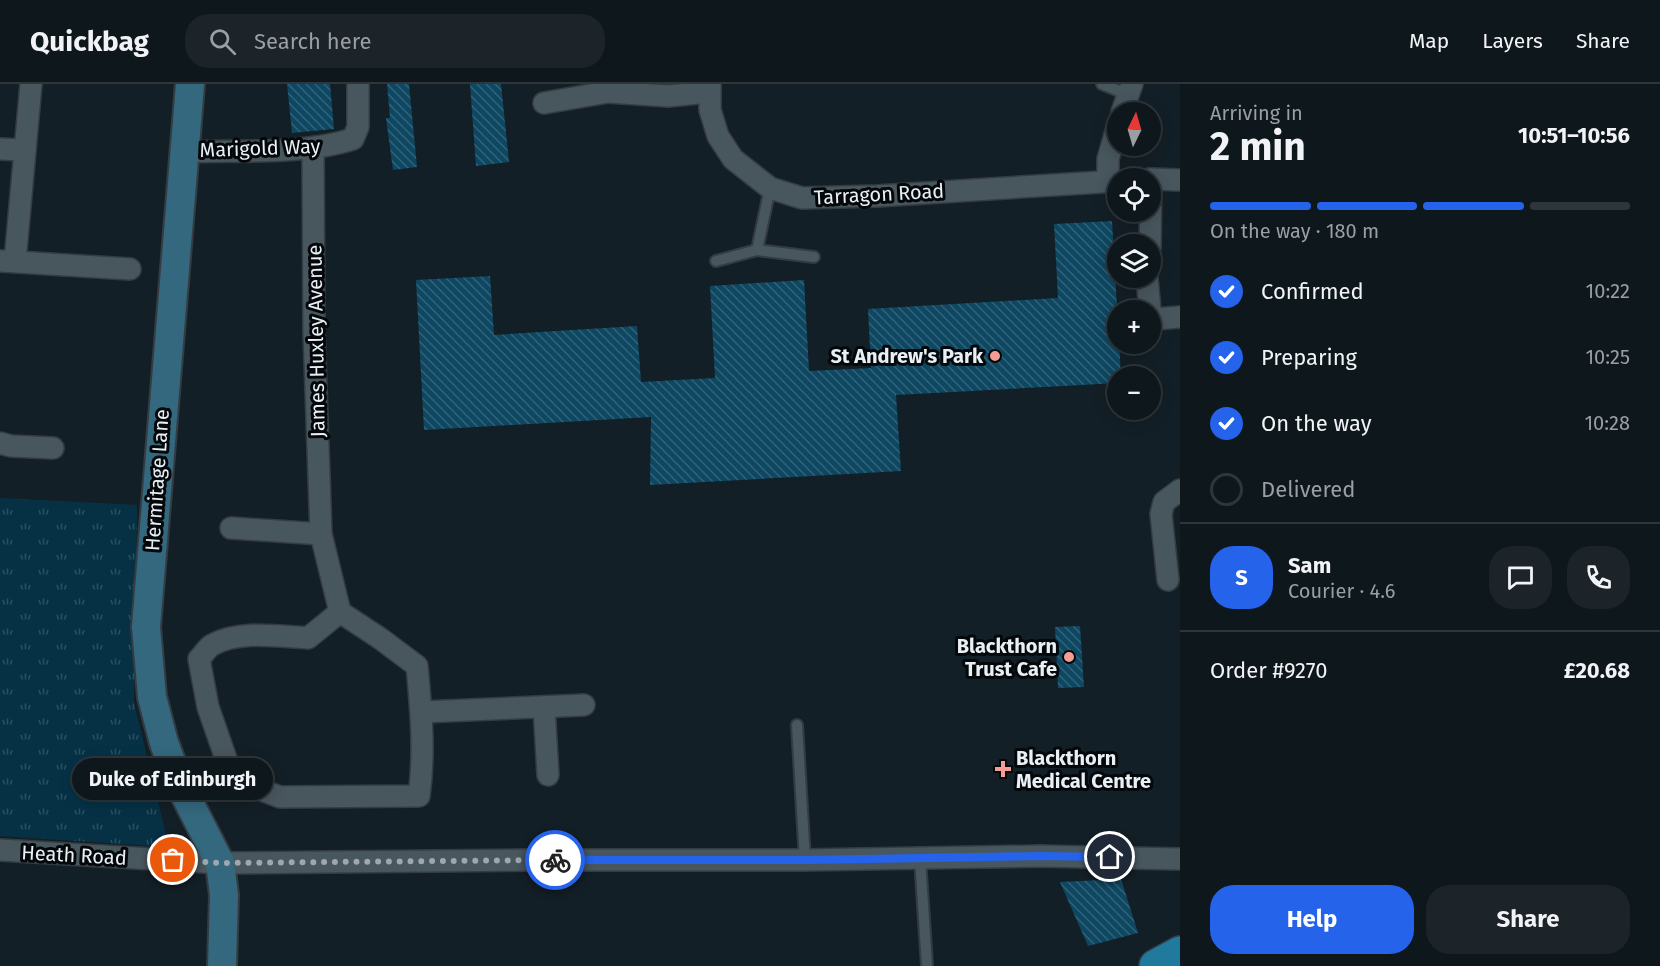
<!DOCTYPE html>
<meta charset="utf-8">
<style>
body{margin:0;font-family:"Fira Sans",sans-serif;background:#1c2429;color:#f1f3f6;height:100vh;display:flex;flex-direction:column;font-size:22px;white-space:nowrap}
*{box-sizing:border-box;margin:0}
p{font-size:20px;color:#9b9fa3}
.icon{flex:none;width:33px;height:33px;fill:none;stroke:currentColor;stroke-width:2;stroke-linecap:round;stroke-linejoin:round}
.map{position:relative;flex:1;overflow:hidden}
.details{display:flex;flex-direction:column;background:#0e171c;width:480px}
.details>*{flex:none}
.needle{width:39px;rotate:5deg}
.tools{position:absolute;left:1107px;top:18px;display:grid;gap:12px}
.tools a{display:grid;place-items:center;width:54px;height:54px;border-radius:50%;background:#0e171c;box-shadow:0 3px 15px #0003,0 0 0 2px #2e363b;font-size:30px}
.pin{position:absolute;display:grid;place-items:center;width:51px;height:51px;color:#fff;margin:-26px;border:3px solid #fff;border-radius:50%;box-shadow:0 2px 6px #0007}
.courier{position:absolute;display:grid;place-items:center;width:60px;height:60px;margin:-30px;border:4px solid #2563eb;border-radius:50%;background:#fff;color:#222;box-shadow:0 2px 8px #0007}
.bubble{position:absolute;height:42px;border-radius:21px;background:#0e171c;box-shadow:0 3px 15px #0003,0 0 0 2px #2e363b;font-size:20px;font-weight:700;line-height:42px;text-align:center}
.head em{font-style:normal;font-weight:700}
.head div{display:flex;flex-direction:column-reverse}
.head{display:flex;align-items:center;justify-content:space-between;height:102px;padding:0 30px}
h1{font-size:39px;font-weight:700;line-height:45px}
.bar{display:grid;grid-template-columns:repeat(4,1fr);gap:9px 6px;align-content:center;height:72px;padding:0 30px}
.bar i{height:8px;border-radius:4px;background:#2e363b}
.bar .current{background:#2563eb}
.bar p{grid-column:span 4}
.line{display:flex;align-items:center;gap:15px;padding:0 30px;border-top:2px solid #2e363b}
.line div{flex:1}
.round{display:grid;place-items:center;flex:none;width:63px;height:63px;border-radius:24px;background:#1c2429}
ol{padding:0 30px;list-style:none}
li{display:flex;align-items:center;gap:18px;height:66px}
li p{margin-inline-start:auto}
li .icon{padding:6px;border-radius:50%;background:#2563eb;color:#fff;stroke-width:4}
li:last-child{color:#9b9fa3}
li i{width:33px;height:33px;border:3px solid #2e363b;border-radius:50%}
.action{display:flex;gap:12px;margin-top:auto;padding:12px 30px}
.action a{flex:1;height:69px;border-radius:24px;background:#2563eb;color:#fff;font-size:24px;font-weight:700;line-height:69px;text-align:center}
.action a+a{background:#1c2429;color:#f1f3f6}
header{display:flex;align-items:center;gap:36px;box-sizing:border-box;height:84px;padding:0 30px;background:#0e171c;border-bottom:2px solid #2e363b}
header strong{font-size:28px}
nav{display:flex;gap:33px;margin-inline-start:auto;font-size:21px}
.search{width:420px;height:54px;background:#1c2429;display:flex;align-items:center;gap:15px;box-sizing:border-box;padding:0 21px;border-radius:24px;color:#9b9fa3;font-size:22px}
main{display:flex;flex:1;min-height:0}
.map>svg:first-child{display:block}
.park{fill:url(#park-tufts)}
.building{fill:url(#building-back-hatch)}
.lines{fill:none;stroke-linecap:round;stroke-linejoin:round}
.service-casing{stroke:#343c42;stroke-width:14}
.minor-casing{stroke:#343c42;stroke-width:24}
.secondary-casing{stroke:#343c42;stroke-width:32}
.primary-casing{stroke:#343c42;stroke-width:36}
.service{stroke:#48565e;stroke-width:10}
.minor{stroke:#48565e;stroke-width:21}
.secondary{stroke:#33687e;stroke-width:28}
.primary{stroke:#1f7a9d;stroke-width:33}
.done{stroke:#9da7ad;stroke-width:6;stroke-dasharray:0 10.8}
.route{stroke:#2563eb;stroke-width:8}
.poi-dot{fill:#f59c96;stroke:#04080b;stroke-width:2}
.labels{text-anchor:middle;stroke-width:6;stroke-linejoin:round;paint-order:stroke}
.street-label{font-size:20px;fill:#e8f0f5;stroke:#04080b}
.poi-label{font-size:20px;font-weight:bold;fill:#e8f0f5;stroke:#04080b;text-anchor:end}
</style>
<header>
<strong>Quickbag</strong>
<div class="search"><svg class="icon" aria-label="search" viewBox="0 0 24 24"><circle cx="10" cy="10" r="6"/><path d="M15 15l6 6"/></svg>Search here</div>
<nav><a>Map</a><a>Layers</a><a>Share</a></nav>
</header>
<main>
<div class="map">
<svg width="1180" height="882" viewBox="0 0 1180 882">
<defs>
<pattern id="park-tufts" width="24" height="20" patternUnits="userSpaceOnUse" patternTransform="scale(1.5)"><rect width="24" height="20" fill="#063145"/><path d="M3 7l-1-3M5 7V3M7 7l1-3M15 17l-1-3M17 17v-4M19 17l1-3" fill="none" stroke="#2a4f60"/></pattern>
<pattern id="building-back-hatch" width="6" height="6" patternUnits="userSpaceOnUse" patternTransform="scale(1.5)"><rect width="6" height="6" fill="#0e4761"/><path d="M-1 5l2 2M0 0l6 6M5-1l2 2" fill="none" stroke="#316278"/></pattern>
</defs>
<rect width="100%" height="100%" fill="#131f26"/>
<path class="park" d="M0,414L137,421L134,619L169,763L0,752Z"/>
<g class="building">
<path d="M287,0H330L334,45L292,49Z"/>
<path d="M387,0H409L417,83L393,86L386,34H390Z"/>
<path d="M470,0H501L509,78L476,82Z"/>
<path d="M1112,137L1121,292H1118V299L896,311L901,387L650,401L651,333L424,346L416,196L490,192L494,251L637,242L641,298L715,294L710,202L804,196L809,287L871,284L868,225L1058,214L1054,140Z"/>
<path d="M1080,542L1084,603L1058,604L1055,543Z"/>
<path d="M1121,795L1138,849L1088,862L1060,798Z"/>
</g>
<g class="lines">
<defs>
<g id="service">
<path d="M1102,0L1129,11"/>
<path d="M757,166L770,104"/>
<path d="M716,177L757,166L814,173"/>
<path d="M797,641L805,776"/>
<path d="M920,774L927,882"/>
</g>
<g id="minor">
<path d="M710,0V26L718,52L733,75L770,104L802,114L877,112L1118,97"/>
<path d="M544,19L608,8L668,12L709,8"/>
<path d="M1122,28L1132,0"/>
<path d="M313,64L314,248L321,450L340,528L381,555L417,582C421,625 425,669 419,712L280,713L233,695L208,623L199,575C203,571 207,564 212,561C239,546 278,552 308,554L340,528"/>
<path d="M0,65L25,66"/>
<path d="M183,68C236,66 304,71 353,55L358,43V0"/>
<path d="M1150,95L1180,96"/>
<path d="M1108,98V75L1118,40"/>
<path d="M1150,164L1151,95"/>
<path d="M1,177L130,185"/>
<path d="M15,177L31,0"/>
<path d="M1147,194L1150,226"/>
<path d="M1150,227L1156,235L1180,233"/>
<path d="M0,359L11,362L53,364"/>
<path d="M231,444L321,450"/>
<path d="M1168,496L1161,430L1164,418L1180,406"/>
<path d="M544,623L548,691"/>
<path d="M422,628L584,621"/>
<path d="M0,766L220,779L533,776H805L1040,772L1180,775"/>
</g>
<path id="secondary" d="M190,0L146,543L152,613L164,659L180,701L220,779L224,811L222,882"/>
<path id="primary" d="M1156,882L1180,869"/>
</defs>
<use href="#service" class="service-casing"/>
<use href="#minor" class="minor-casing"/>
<use href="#secondary" class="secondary-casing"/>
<use href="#primary" class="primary-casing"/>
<use href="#service" class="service"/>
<use href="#minor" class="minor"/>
<use href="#secondary" class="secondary"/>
<use href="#primary" class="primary"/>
</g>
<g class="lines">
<path class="done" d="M173,776L219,779L555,776"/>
<path class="route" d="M555,776H805L1040,772L1110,773"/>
</g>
<g class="poi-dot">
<circle cx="995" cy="272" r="6"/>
<circle cx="1069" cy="573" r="6"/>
<path d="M1000 676h6v6h6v6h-6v6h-6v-6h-6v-6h6z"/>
</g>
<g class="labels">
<g class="street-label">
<text transform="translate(260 64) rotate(-2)" y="7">Marigold Way</text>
<text transform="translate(879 110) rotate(-3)" y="7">Tarragon Road</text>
<text transform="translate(316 257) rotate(-91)" y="7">James Huxley Avenue</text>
<text transform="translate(157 396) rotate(-86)" y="7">Hermitage Lane</text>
<text transform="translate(74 771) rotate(3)" y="7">Heath Road</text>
</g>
<g class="poi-label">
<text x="983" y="279">St Andrew's Park</text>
<text x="1057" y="569">Blackthorn<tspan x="1057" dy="23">Trust Cafe</tspan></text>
<text x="1016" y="681" text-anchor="start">Blackthorn<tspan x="1016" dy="23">Medical Centre</tspan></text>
</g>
</g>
</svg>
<div class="tools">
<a><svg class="needle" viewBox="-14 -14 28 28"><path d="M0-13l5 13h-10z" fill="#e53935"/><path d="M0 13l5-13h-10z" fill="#9b9fa3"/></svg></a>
<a><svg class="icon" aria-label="locate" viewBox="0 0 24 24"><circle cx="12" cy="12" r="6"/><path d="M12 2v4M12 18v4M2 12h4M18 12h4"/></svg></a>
<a><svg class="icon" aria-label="layers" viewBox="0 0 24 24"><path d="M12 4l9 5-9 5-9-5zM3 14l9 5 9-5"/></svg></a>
<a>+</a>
<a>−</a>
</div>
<div class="pin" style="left:173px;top:776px;background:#ea580c"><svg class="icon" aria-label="bag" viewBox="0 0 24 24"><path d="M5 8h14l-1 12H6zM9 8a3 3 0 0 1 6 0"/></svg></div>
<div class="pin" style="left:1110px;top:773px;background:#1f2937"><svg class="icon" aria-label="home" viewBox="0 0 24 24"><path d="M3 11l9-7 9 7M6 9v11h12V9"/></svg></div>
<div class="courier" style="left:555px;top:776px"><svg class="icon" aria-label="bike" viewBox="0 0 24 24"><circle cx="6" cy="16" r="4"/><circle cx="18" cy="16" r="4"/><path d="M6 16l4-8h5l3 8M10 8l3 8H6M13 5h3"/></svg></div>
<div class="bubble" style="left:72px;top:674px;width:201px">Duke of Edinburgh</div>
</div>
<section class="details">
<div class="head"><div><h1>2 min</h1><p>Arriving in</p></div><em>10:51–10:56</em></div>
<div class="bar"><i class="current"></i><i class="current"></i><i class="current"></i><i></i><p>On the way · 180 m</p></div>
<ol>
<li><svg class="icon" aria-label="check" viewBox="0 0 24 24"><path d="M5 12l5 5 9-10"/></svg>Confirmed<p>10:22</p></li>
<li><svg class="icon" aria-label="check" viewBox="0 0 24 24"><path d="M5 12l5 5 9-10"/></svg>Preparing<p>10:25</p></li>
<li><svg class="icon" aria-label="check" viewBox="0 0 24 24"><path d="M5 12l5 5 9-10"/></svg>On the way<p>10:28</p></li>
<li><i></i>Delivered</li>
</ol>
<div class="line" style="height:108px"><b class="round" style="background:#2563eb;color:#fff">S</b><div><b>Sam</b><p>Courier · 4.6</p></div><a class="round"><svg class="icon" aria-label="chat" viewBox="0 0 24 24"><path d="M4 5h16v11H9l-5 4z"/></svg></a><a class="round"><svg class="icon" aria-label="phone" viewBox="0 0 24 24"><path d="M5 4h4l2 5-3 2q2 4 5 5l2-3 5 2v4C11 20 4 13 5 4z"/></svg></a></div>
<div class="line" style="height:78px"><div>Order #9270</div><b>£20.68</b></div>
<div class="action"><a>Help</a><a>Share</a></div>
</section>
</main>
